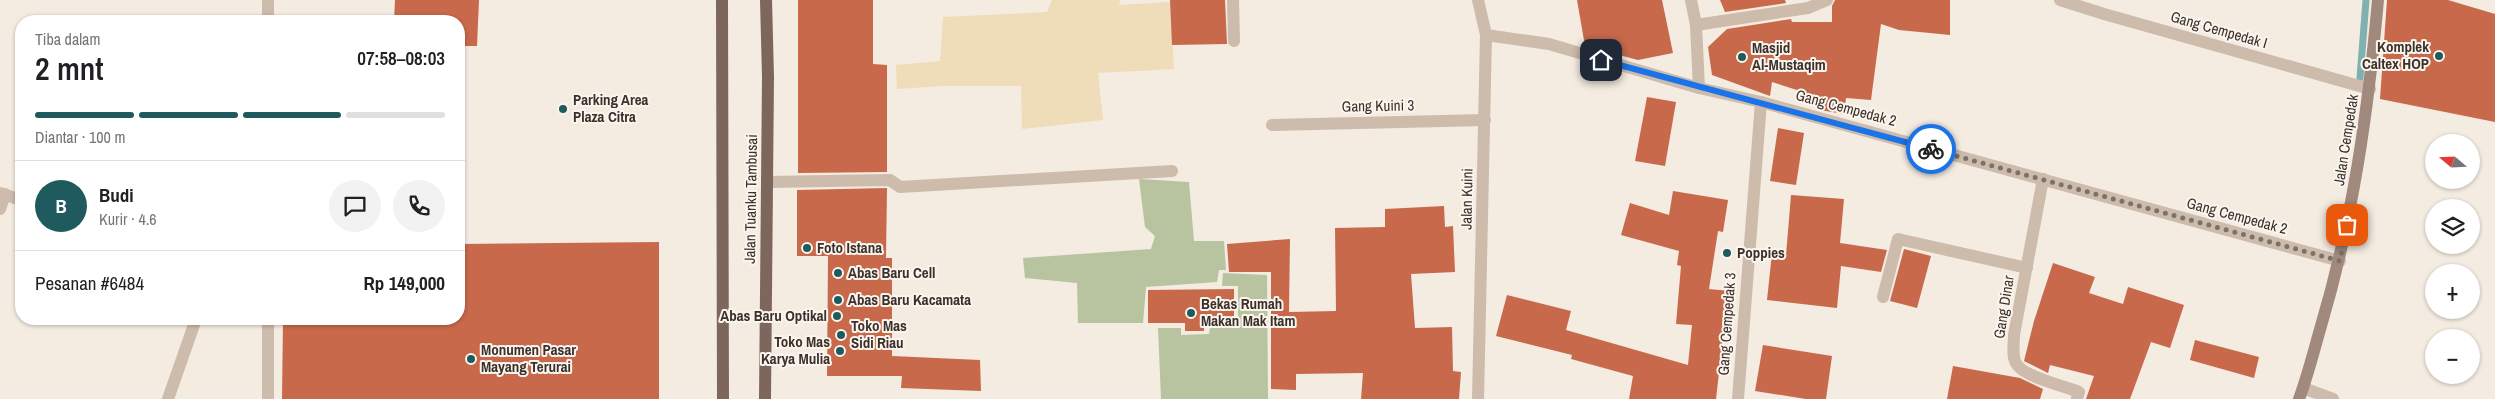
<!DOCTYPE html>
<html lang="id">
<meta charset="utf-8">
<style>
body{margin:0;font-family:"Archivo Narrow",sans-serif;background:#f2f2f2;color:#202124;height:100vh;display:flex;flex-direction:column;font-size:19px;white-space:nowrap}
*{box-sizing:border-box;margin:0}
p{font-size:16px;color:#757577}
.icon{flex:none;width:28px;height:28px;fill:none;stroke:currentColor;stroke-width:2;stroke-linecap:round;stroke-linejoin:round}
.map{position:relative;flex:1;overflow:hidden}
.drawer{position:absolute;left:15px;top:15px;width:450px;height:310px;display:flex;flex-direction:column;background:#fff;border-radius:20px;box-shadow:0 1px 4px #0004}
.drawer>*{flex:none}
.needle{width:32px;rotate:289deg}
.buttons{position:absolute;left:2425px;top:134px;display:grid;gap:10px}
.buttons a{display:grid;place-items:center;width:55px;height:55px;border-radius:50%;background:#fff;box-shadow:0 1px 4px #0004;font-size:25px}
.pin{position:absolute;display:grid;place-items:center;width:42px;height:42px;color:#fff;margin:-21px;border-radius:10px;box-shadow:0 2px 8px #0006}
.courier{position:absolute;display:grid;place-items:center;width:50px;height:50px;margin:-25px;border:4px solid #1a73e8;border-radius:50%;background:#fff;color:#222;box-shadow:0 1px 6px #0007}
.head em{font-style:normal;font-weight:600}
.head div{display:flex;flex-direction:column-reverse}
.head{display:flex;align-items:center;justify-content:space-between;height:85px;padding:0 20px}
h1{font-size:32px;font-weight:600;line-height:38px}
.bar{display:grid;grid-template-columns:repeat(4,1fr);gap:8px 5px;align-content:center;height:60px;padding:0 20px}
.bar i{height:6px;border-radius:4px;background:#e0e0e0}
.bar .on{background:#1f5a5e}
.bar p{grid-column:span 4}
.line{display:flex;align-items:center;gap:12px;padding:0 20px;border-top:1px solid #e0e0e0}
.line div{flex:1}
.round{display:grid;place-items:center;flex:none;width:52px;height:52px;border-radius:26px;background:#f2f2f2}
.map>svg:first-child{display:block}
.green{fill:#b8c4a0}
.sand{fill:#efdcb8}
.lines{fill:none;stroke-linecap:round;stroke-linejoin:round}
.stream{stroke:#7fb0b2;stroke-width:7}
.building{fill:#c8694b}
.street{stroke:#cdbbac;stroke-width:12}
.secondary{stroke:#a18a7d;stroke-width:12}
.primary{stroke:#7d675c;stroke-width:12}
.done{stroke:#7c716b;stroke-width:5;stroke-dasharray:0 9}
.route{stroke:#1a73e8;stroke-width:6}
.poi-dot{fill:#1f5a5e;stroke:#fbf5ee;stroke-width:2}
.labels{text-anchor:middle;stroke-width:4;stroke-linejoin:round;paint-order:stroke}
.street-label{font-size:15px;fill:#3b302b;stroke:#fbf5ee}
.poi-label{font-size:15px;font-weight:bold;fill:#3b302b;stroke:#fbf5ee;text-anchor:start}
</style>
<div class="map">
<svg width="2495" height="399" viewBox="0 0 2495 399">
<rect width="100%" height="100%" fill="#f4ebe1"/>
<g class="green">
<path d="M1139,179L1189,182L1194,241H1224L1226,270H1219L1217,282L1146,287L1143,323H1078L1077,283L1025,278L1023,258L1151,249L1155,236L1145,227Z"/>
<path d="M1223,273L1267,275L1268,399H1161L1158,328H1181V335L1209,334L1210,328L1238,327V286H1222Z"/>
</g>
<path class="sand" d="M1052,0H1120L1119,5L1170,2L1174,69L1098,73L1103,120L1022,129L1021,86H942L897,89L896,65L940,61L943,17L1047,12Z"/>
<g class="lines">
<path class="stream" d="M2360,78L2366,0"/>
</g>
<g class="building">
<path d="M395,0H479L477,46H459V21H394Z"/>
<path d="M798,0H873V64L887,65V172L798,173Z"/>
<path d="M1170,0H1225L1227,44L1172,45Z"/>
<path d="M1577,0H1662L1673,53L1638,60L1585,46Z"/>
<path d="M1720,0H1785L1786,3L1725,12Z"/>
<path d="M1835,0H1950V35L1899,30L1881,24L1871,100L1846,98L1844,114L1820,110L1822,98L1772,82L1770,96L1712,75L1708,47L1727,29L1791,19L1792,22H1832V6Z"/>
<path d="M2387,0H2448L2495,14V122L2380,99Z"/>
<path d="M1647,97L1676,102L1665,166L1635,161Z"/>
<path d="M1778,128L1804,133L1796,185L1770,181Z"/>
<path d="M887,188L886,258H892V356L980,360L981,391L901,388L902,376H827L828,256H797V190Z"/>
<path d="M1673,191L1728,200L1723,232L1718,231L1709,289L1730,291L1727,328H1724L1716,399H1629L1633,376L1571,359L1572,355L1496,336L1507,295L1571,311L1566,330L1688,365L1692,325L1676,324L1681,266L1677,265L1679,251L1621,235L1630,203L1669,215Z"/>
<path d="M1791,195L1844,199L1840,243L1887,250L1881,272L1841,266L1837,308L1767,300L1772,253L1786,255Z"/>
<path d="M1444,206L1445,227L1453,226L1455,272L1411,274L1415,328L1452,327L1453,371L1461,372L1459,399H1361L1363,373L1296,374V390L1271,389V272H1229L1227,244L1290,239L1289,312L1336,311L1335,228L1385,227V209Z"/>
<path d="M659,242V399H282L283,319H459V244Z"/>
<path d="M1904,249L1931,256L1917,308L1890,301Z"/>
<path d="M2053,263L2095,277L2089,293L2123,304L2128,287L2184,305L2170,348L2151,342L2130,399H2086L2094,376L2050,365L2048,373L2024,361L2034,321Z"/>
<path d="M1234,289V323L1204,324V331H1185V323H1148V290Z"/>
<path d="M2195,340L2259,357L2254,378L2190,360Z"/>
<path d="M1763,345L1832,356L1826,399H1806L1755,391Z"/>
<path d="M1953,366L2020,378L2043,389L2040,399H1947Z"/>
</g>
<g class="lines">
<g class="street">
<path d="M268,0V21"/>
<path d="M1233,0L1234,41"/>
<path d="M1478,0L1486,35L1478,399"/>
<path d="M1691,0L1696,25L1699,88"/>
<path d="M2060,0L2104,14L2370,89"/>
<path d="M1696,25L1808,8L1827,0"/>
<path d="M1486,35L1549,44L1699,88L1761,102L2340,261"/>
<path d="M1272,125L1485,120"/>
<path d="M2043,179L2014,335C2014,344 2011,359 2018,366C2028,378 2064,386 2079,392L2077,399"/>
<path d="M767,182L890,180L900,187L1172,171"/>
<path d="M0,193L21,200"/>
<path d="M0,209L5,194"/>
<path d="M1883,297L1898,239L2027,268"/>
<path d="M2303,388L2333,399"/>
<path d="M168,399L196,319"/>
<path d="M268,399V319"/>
<path d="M1738,399L1761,102"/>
</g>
<path class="secondary" d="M2299,399C2308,375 2314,350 2321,326C2353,218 2368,112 2378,0"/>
<g class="primary">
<path d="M722,0L723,399"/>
<path d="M765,399L768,77L766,0"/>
</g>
</g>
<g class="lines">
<path class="done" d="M1931,149L2340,261L2347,225"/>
<path class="route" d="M1601,60L1931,149"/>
</g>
<g class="poi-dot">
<circle cx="2439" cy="56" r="5"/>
<circle cx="1742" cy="57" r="5"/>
<circle cx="563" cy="109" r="5"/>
<circle cx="807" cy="248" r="5"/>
<circle cx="1727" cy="253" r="5"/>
<circle cx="838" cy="273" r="5"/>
<circle cx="838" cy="300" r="5"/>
<circle cx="1191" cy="313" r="5"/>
<circle cx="837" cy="316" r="5"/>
<circle cx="841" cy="335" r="5"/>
<circle cx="840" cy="351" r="5"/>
<circle cx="471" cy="359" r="5"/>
</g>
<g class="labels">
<g class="street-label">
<text transform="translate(2219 30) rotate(16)" y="5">Gang Cempedak I</text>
<text transform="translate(1378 106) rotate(-1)" y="5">Gang Kuini 3</text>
<text transform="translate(1846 108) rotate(15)" y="5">Gang Cempedak 2</text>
<text transform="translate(2346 140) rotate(-81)" y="5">Jalan Cempedak</text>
<text transform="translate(751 199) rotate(-89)" y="5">Jalan Tuanku Tambusai</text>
<text transform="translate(1467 199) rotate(-89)" y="5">Jalan Kuini</text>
<text transform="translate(2237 216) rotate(15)" y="5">Gang Cempedak 2</text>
<text transform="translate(2004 307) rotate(-81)" y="5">Gang Dinar</text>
<text transform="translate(1727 324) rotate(-86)" y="5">Gang Cempedak 3</text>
</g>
<g class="poi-label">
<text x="2429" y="52" text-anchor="end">Komplek<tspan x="2429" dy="17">Caltex HOP</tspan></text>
<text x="1752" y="53">Masjid<tspan x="1752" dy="17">Al-Mustaqim</tspan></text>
<text x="573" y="105">Parking Area<tspan x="573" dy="17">Plaza Citra</tspan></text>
<text x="817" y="253">Foto Istana</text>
<text x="1737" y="258">Poppies</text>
<text x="848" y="278">Abas Baru Cell</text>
<text x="848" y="305">Abas Baru Kacamata</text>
<text x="1201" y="309">Bekas Rumah<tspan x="1201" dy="17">Makan Mak Itam</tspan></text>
<text x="827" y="321" text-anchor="end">Abas Baru Optikal</text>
<text x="851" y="331">Toko Mas<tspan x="851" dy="17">Sidi Riau</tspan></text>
<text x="830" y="347" text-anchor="end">Toko Mas<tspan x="830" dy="17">Karya Mulia</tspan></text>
<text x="481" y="355">Monumen Pasar<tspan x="481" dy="17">Mayang Terurai</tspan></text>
</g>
</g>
</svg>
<div class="buttons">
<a><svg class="needle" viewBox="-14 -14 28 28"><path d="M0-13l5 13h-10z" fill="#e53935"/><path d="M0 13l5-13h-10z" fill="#757577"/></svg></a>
<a><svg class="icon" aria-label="layers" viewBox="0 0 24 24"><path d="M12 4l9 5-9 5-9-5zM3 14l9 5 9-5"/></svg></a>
<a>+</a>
<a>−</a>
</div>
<div class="pin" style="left:2347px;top:225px;background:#ea580c"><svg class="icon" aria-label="bag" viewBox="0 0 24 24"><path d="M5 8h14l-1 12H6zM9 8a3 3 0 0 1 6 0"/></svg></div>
<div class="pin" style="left:1601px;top:60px;background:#1f2937"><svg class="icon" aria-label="home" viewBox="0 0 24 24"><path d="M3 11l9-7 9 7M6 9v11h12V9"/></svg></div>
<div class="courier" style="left:1931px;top:149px"><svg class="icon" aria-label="bike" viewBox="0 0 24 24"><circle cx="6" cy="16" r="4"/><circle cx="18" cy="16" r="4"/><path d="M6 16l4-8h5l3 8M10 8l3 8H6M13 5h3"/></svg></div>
<section class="drawer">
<div class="head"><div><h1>2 mnt</h1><p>Tiba dalam</p></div><em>07:58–08:03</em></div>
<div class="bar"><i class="on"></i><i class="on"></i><i class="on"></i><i></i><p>Diantar · 100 m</p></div>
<div class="line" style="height:90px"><b class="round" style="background:#1f5a5e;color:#fff">B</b><div><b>Budi</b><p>Kurir · 4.6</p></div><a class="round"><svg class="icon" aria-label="chat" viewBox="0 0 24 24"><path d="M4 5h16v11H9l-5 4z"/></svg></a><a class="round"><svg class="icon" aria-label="phone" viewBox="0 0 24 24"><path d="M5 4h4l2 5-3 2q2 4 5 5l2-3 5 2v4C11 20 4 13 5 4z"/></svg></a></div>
<div class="line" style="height:65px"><div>Pesanan #6484</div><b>Rp 149,000</b></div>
</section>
</div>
